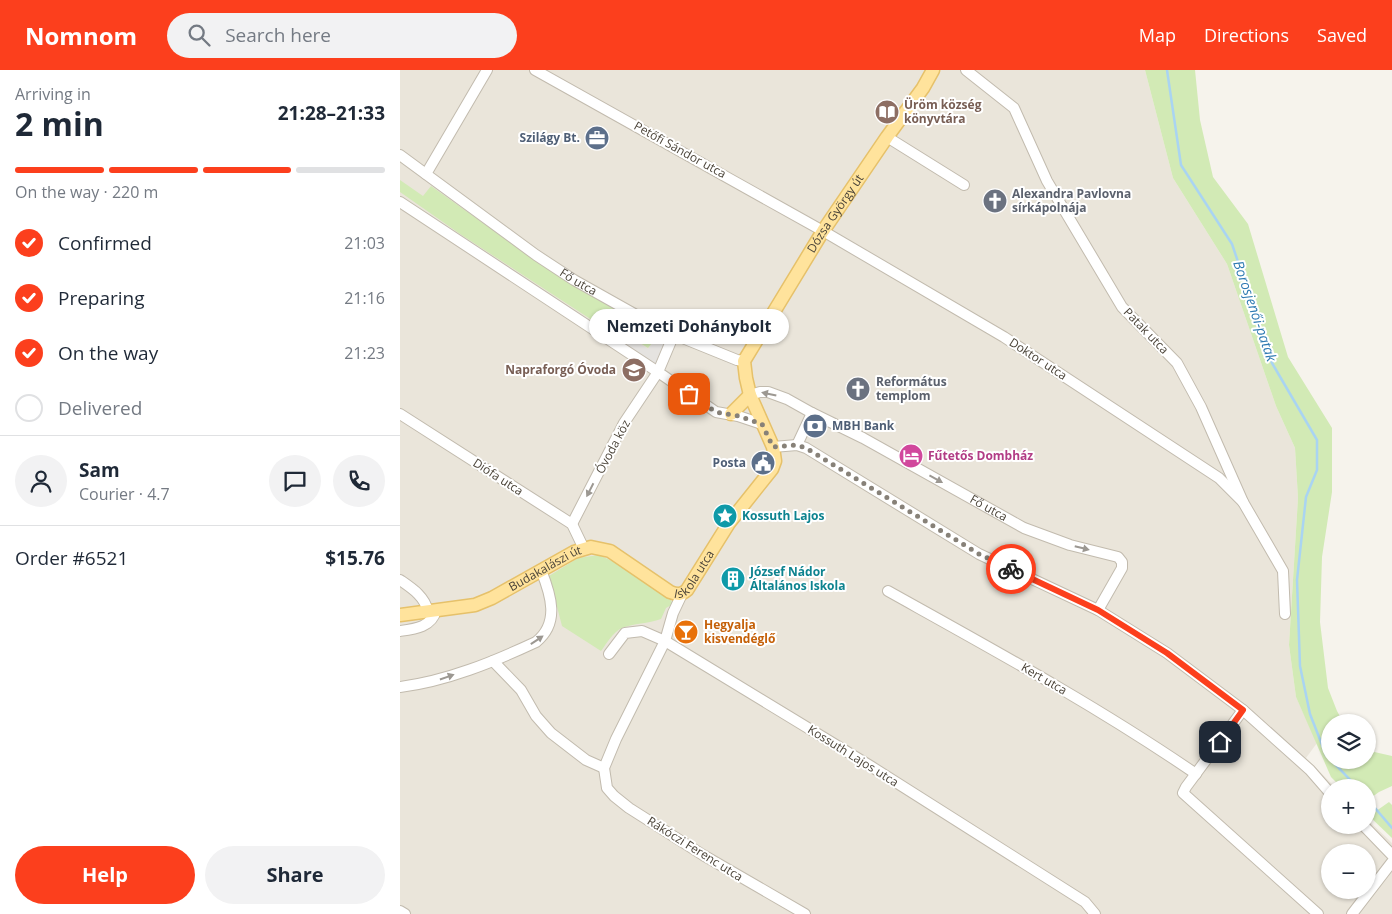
<!DOCTYPE html>
<meta charset="utf-8">
<style>
body{margin:0;font-family:"Open Sans",sans-serif;background:#f2f2f3;color:#1f2937;height:100vh;display:flex;flex-direction:column;font-size:19px;white-space:nowrap}
*{box-sizing:border-box;margin:0}
p{font-size:16px;color:#747a83}
.icon{flex:none;width:28px;height:28px;fill:none;stroke:currentColor;stroke-width:2;stroke-linecap:round;stroke-linejoin:round}
.map{position:relative;flex:1;overflow:hidden}
.sheet{display:flex;flex-direction:column;background:#fff;width:400px}
.sheet>*{flex:none}
.tools{position:absolute;left:921px;top:644px;display:grid;gap:10px}
.tools a{display:grid;place-items:center;width:55px;height:55px;border-radius:50%;background:#fff;box-shadow:0 1px 4px #0004;font-size:25px}
.pin{position:absolute;display:grid;place-items:center;width:42px;height:42px;color:#fff;margin:-21px;border-radius:10px;box-shadow:0 2px 8px #0006}
.courier{position:absolute;display:grid;place-items:center;width:50px;height:50px;margin:-25px;border:4px solid #fc3f1d;border-radius:50%;background:#fff;color:#222;box-shadow:0 1px 6px #0007}
.bubble{position:absolute;height:35px;border-radius:18px;background:#fff;box-shadow:0 1px 4px #0004;font-size:16px;font-weight:700;line-height:35px;text-align:center}
.head em{font-style:normal;font-weight:700}
.head div{display:flex;flex-direction:column-reverse}
.head{display:flex;align-items:center;justify-content:space-between;height:85px;padding:0 15px}
h1{font-size:32px;font-weight:700;line-height:38px}
.bar{display:grid;grid-template-columns:repeat(4,1fr);gap:8px 5px;align-content:center;height:60px;padding:0 15px}
.bar i{height:6px;border-radius:4px;background:#e0e1e3}
.bar .current{background:#fc3f1d}
.bar p{grid-column:span 4}
.line{display:flex;align-items:center;gap:12px;padding:0 15px;border-top:1px solid #e0e1e3}
.line div{flex:1}
.round{display:grid;place-items:center;flex:none;width:52px;height:52px;border-radius:26px;background:#f2f2f3}
ol{padding:0 15px;list-style:none}
li{display:flex;align-items:center;gap:15px;height:55px}
li p{margin-inline-start:auto}
li .icon{padding:5px;border-radius:50%;background:#fc3f1d;color:#fff;stroke-width:4}
li:last-child{color:#747a83}
li i{width:28px;height:28px;border:2px solid #e0e1e3;border-radius:50%}
.cta{display:flex;gap:10px;margin-top:auto;padding:10px 15px}
.cta a{flex:1;height:58px;border-radius:30px;background:#fc3f1d;color:#fff;font-size:20px;font-weight:700;line-height:58px;text-align:center}
.cta a+a{background:#f2f2f3;color:#1f2937}
header{display:flex;align-items:center;gap:30px;box-sizing:border-box;height:70px;padding:0 25px;background:#fc3f1d;color:#fff}
header strong{font-size:24px}
nav{display:flex;gap:28px;margin-inline-start:auto;font-size:18px}
.search{width:350px;height:45px;background:#f2f2f3;display:flex;align-items:center;gap:12px;box-sizing:border-box;padding:0 18px;border-radius:28px;color:#747a83;font-size:19px}
main{display:flex;flex:1;min-height:0}
.map>svg:first-child{display:block}
.residential{fill:#eae5da;fill-rule:evenodd}
.green{fill:#d2eab5}
.parking{fill:#e5e3e0}
.lines{fill:none;stroke-linecap:round;stroke-linejoin:round}
.stream{stroke:#a9d4f2;stroke-width:2.5}
.minor-casing{stroke:#c2bbae;stroke-width:12}
.major-casing{stroke:#e6c16a;stroke-width:15}
.minor{stroke:#fff;stroke-width:10}
.major{stroke:#ffe39c;stroke-width:12}
.oneway{fill:#9c9892}
.done{stroke:#878178;stroke-width:5;stroke-dasharray:0 9}
.route{stroke:#fc3f1d;stroke-width:6}
.labels{text-anchor:middle;stroke-width:4;stroke-linejoin:round;paint-order:stroke}
.education-label{font-size:12px;font-weight:bold;fill:#785e54;stroke:#fff;text-anchor:start}
.service-label{font-size:12px;font-weight:bold;fill:#4e5e75;stroke:#fff;text-anchor:end}
.street-label{font-size:12px;fill:#4b4439;stroke:#fff}
.worship-label{font-size:12px;font-weight:bold;fill:#5b616d;stroke:#fff;text-anchor:start}
.hotel-label{font-size:12px;font-weight:bold;fill:#b23c85;stroke:#fff;text-anchor:start}
.culture-label{font-size:12px;font-weight:bold;fill:#0d838f;stroke:#fff;text-anchor:start}
.food-label{font-size:12px;font-weight:bold;fill:#c56008;stroke:#fff;text-anchor:start}
.water-label{font-size:14px;font-style:italic;fill:#2e7ab2;stroke:#fff}
</style>
<header>
<strong>Nomnom</strong>
<div class="search"><svg class="icon" aria-label="search" viewBox="0 0 24 24"><circle cx="10" cy="10" r="6"/><path d="M15 15l6 6"/></svg>Search here</div>
<nav><a>Map</a><a>Directions</a><a>Saved</a></nav>
</header>
<main>
<section class="sheet">
<div class="head"><div><h1>2 min</h1><p>Arriving in</p></div><em>21:28–21:33</em></div>
<div class="bar"><i class="current"></i><i class="current"></i><i class="current"></i><i></i><p>On the way · 220 m</p></div>
<ol>
<li><svg class="icon" aria-label="check" viewBox="0 0 24 24"><path d="M5 12l5 5 9-10"/></svg>Confirmed<p>21:03</p></li>
<li><svg class="icon" aria-label="check" viewBox="0 0 24 24"><path d="M5 12l5 5 9-10"/></svg>Preparing<p>21:16</p></li>
<li><svg class="icon" aria-label="check" viewBox="0 0 24 24"><path d="M5 12l5 5 9-10"/></svg>On the way<p>21:23</p></li>
<li><i></i>Delivered</li>
</ol>
<div class="line" style="height:90px"><a class="round"><svg class="icon" aria-label="person" viewBox="0 0 24 24"><circle cx="12" cy="8" r="4"/><path d="M4 21q1-7 8-7t8 7"/></svg></a><div><b>Sam</b><p>Courier · 4.7</p></div><a class="round"><svg class="icon" aria-label="chat" viewBox="0 0 24 24"><path d="M4 5h16v11H9l-5 4z"/></svg></a><a class="round"><svg class="icon" aria-label="phone" viewBox="0 0 24 24"><path d="M5 4h4l2 5-3 2q2 4 5 5l2-3 5 2v4C11 20 4 13 5 4z"/></svg></a></div>
<div class="line" style="height:65px"><div>Order #6521</div><b>$15.76</b></div>
<div class="cta"><a>Help</a><a>Share</a></div>
</section>
<div class="map">
<svg width="992" height="844" viewBox="0 0 992 844">
<rect width="100%" height="100%" fill="#f6f3ec"/>
<path class="residential" d="M0,0H745L773,108L827,194L876,336L895,378L898,428L889,575L896,627L917,673L906,688L935,717L930,718V755H968V750L992,773V844H0ZM930,782H968V820H930Z"/>
<g class="green">
<path d="M745,0H795L800,50L813,107L848,154L888,287L932,358V422L922,487L920,552L928,618L937,641L943,652H930V690H968V679L970,681L992,686V716L979,722L968,730V718L941,717L931,707L896,627L889,575L898,428L895,378L876,336L827,194L773,108Z"/>
<path d="M0,110L23,126L31,116L149,200L206,231L238,252L233,260L252,273L248,278L231,267L224,271L60,164L0,122Z"/>
<path d="M199,485L214,492L269,527L273,534L266,538L261,549C248,554 234,553 222,558C213,562 207,573 201,581L162,556L149,506L178,488Z"/>
<path d="M989,732L992,735V768L969,746Z"/>
</g>
<path class="parking" d="M258,266L264,270V278L255,294L219,278L224,272L230,268L248,279Z"/>
<g class="lines">
<g class="stream">
<path d="M767,0L781,95L832,174L872,293L917,370V400L906,427L897,510L900,596L910,644L926,685L930,689"/>
<path d="M931,690L958,718"/>
<path d="M975,738L992,758"/>
</g>
<defs>
<g id="minor">
<path d="M135,0L423,161L604,267L819,408L843,432"/>
<path d="M566,0L614,38L647,111L722,237L777,293L801,337L843,432L883,501L885,544"/>
<path d="M487,67L564,115"/>
<path id="s1" d="M0,85L136,185L174,210L263,260L337,290L344,291"/>
<path d="M26,104L87,0"/>
<path d="M0,132L258,302L224,353L172,454"/>
<path d="M274,264L258,302L316,342L338,346L362,354"/>
<path id="s2" d="M350,325L360,322H368L387,329L412,343L463,368L624,458L670,475L718,487L722,492V498L698,540"/>
<path d="M0,344L172,454L184,479"/>
<path d="M397,375L412,343"/>
<path d="M373,377L397,375L406,378L579,484L698,540L767,583L843,640L910,700L930,723"/>
<path d="M0,510C13,519 24,526 28,541"/>
<path d="M488,521C592,579 697,636 796,704"/>
<path d="M282,524L273,543L265,571L216,669L204,698L207,718L214,726L229,738L303,785L405,844"/>
<path d="M0,561C15,559 32,557 36,540"/>
<path d="M209,584L225,563L242,561L265,571L472,697L685,832L695,844"/>
<path d="M93,591L121,620L136,646L151,663L186,690L204,698"/>
<path d="M0,617C47,611 93,592 136,572C160,553 151,525 141,500"/>
<path d="M843,640L786,717L783,723L918,844"/>
<path d="M963,755L992,785"/>
<path d="M0,841L5,844"/>
<path d="M952,844L992,792"/>
</g>
<g id="major">
<path d="M331,344L350,325"/>
<path id="s3" d="M0,545L75,535L92,528L174,482L191,477L210,481L270,522C278,525 281,525 287,520L329,453L372,399L375,391L373,377L350,325L346,308L344,291L423,161L487,67L523,18L533,0"/>
</g>
</defs>
<use href="#minor" class="minor-casing"/>
<use href="#major" class="major-casing"/>
<use href="#minor" class="minor"/>
<use href="#major" class="major"/>
</g>
<defs><path id="oneway-solid" d="M-6-.8H1V-3.2L6.5 0L1 3.2V.8H-6Z" transform="scale(1.25)"/></defs>
<g class="oneway">
<use href="#oneway-solid" transform="translate(369 324) rotate(-168)"/>
<use href="#oneway-solid" transform="translate(536 409) rotate(29)"/>
<use href="#oneway-solid" transform="translate(190 420) rotate(117)"/>
<use href="#oneway-solid" transform="translate(682 478) rotate(14)"/>
<use href="#oneway-solid" transform="translate(137 570) rotate(-34)"/>
<use href="#oneway-solid" transform="translate(47 607) rotate(-19)"/>
</g>
<g class="lines">
<path class="done" d="M289,324L316,342L338,346L362,354L373,377L397,375L406,378L579,484L611,499"/>
<path class="route" d="M611,499L698,540L767,583L843,640L820,672"/>
</g>
<defs>
<symbol id="library-disc" viewBox="-11 -11 22 22"><circle r="9.5" fill="#8d6e63" stroke="#fff"/><path d="M-6-4Q-3-5.5-.7-3.5V5Q-3 3-6 4ZM6-4Q3-5.5 .7-3.5V5Q3 3 6 4Z" fill="#fff"/></symbol>
<symbol id="office-disc" viewBox="-11 -11 22 22"><circle r="9.5" fill="#5c6f8a" stroke="#fff"/><path d="M-6-3h4V-5.5h4V-3h4V5H-6ZM-1-4.5V-3h2v-1.5ZM-6 0V1H6V0Z" fill="#fff"/></symbol>
<symbol id="church-disc" viewBox="-11 -11 22 22"><circle r="9.5" fill="#6b7280" stroke="#fff"/><path d="M-1.2-6h2.4v3.5h3.3v2.4h-3.3V6h-2.4V-.1h-3.3v-2.4h3.3Z" fill="#fff"/></symbol>
<symbol id="school-disc" viewBox="-11 -11 22 22"><circle r="9.5" fill="#8d6e63" stroke="#fff"/><path d="M0-5L7-2L0 1L-7-2ZM-4 1L0 2.5L4 1V4Q0 6-4 4Z" fill="#fff"/></symbol>
<symbol id="bank-disc" viewBox="-11 -11 22 22"><circle r="9.5" fill="#5c6f8a" stroke="#fff"/><path d="M-6-4H6V4H-6ZM0-2.3a2.3 2.3 0 1 0 0 4.6a2.3 2.3 0 1 0 0-4.6Z" fill="#fff"/></symbol>
<symbol id="hotel-disc" viewBox="-11 -11 22 22"><circle r="9.5" fill="#d1479c" stroke="#fff"/><path d="M-6-4.5h1.5V1H6V5H4.5V3h-9V5H-6ZM-4 0a1.8 1.8 0 1 1 3.6 0ZM.5 0V-2.5h3Q6-2.5 6 0Z" fill="#fff"/></symbol>
<symbol id="civic-disc" viewBox="-11 -11 22 22"><circle r="9.5" fill="#5c6f8a" stroke="#fff"/><path d="M-.6-6.5H3V-4.5H.6V-3L4-1V1h2V6H-6V1h2V-1L-.6-3ZM-1.2 2.5V6h2.4V2.5Z" fill="#fff"/></symbol>
<symbol id="sight-disc" viewBox="-11 -11 22 22"><circle r="9.5" fill="#0f9aa8" stroke="#fff"/><path d="M0-6L1.8-2.2L6-1.7L2.9 1.2L3.7 5.4L0 3.3L-3.7 5.4L-2.9 1.2L-6-1.7L-1.8-2.2Z" fill="#fff"/></symbol>
<symbol id="building-disc" viewBox="-11 -11 22 22"><circle r="9.5" fill="#0f9aa8" stroke="#fff"/><path d="M-4-6H4V6H1V3H-1V6H-4ZM-2.5-4.3h1.7v1.8h-1.7ZM.8-4.3h1.7v1.8H.8ZM-2.5-1h1.7V.8h-1.7ZM.8-1h1.7V.8H.8Z" fill="#fff"/></symbol>
<symbol id="bar-disc" viewBox="-11 -11 22 22"><circle r="9.5" fill="#e8710a" stroke="#fff"/><path d="M-6-5H6L.8 .8V4.5H3.5V6h-7V4.5H-.8V.8Z" fill="#fff"/></symbol>
</defs>
<g fill-rule="evenodd">
<use href="#library-disc" x="473" y="28" width="28" height="28"/>
<use href="#office-disc" x="183" y="54" width="28" height="28"/>
<use href="#church-disc" x="581" y="117" width="28" height="28"/>
<use href="#school-disc" x="220" y="286" width="28" height="28"/>
<use href="#church-disc" x="444" y="305" width="28" height="28"/>
<use href="#bank-disc" x="401" y="342" width="28" height="28"/>
<use href="#hotel-disc" x="497" y="372" width="28" height="28"/>
<use href="#civic-disc" x="349" y="379" width="28" height="28"/>
<use href="#sight-disc" x="311" y="432" width="28" height="28"/>
<use href="#building-disc" x="319" y="495" width="28" height="28"/>
<use href="#bar-disc" x="272" y="548" width="28" height="28"/>
</g>
<g class="labels">
<g class="education-label">
<text x="504" y="39">Üröm község<tspan x="504" dy="14">könyvtára</tspan></text>
<text x="216" y="304" text-anchor="end">Napraforgó Óvoda</text>
</g>
<g class="service-label">
<text x="180" y="72">Szilágy Bt.</text>
<text x="432" y="360" text-anchor="start">MBH Bank</text>
<text x="346" y="397">Posta</text>
</g>
<g class="street-label">
<text transform="translate(280 80) rotate(29)" y="4">Petőfi Sándor utca</text>
<text dy="4" stroke="none"><textPath href="#s3" startOffset="752">Dózsa György út</textPath></text>
<text dy="4" stroke="none"><textPath href="#s1" startOffset="219">Fő utca</textPath></text>
<text transform="translate(746 261) rotate(46)" y="4">Patak utca</text>
<text transform="translate(638 289) rotate(33)" y="4">Doktor utca</text>
<text transform="translate(213 377) rotate(-62)" y="4">Óvoda köz</text>
<text transform="translate(98 407) rotate(33)" y="4">Diófa utca</text>
<text dy="4" stroke="none"><textPath href="#s2" startOffset="268">Fő utca</textPath></text>
<text dy="4" stroke="none"><textPath href="#s3" startOffset="155">Budakalászi út</textPath></text>
<text dy="4" stroke="none"><textPath href="#s3" startOffset="332">Iskola utca</textPath></text>
<text transform="translate(644 609) rotate(30)" y="4">Kert utca</text>
<text transform="translate(453 686) rotate(32)" y="4">Kossuth Lajos utca</text>
<text transform="translate(295 779) rotate(32)" y="4">Rákóczi Ferenc utca</text>
</g>
<g class="worship-label">
<text x="612" y="128">Alexandra Pavlovna<tspan x="612" dy="14">sírkápolnája</tspan></text>
<text x="476" y="316">Református<tspan x="476" dy="14">templom</tspan></text>
</g>
<g class="hotel-label">
<text x="528" y="390">Fűtetős Dombház</text>
</g>
<g class="culture-label">
<text x="342" y="450">Kossuth Lajos</text>
<text x="350" y="506">József Nádor<tspan x="350" dy="14">Általános Iskola</tspan></text>
</g>
<g class="food-label">
<text x="304" y="559">Hegyalja<tspan x="304" dy="14">kisvendéglő</tspan></text>
</g>
<g class="water-label">
<text transform="translate(855 241) rotate(71)" y="5">Borosjenői-patak</text>
</g>
</g>
</svg>
<div class="tools">
<a><svg class="icon" aria-label="layers" viewBox="0 0 24 24"><path d="M12 4l9 5-9 5-9-5zM3 14l9 5 9-5"/></svg></a>
<a>+</a>
<a>−</a>
</div>
<div class="pin" style="left:289px;top:324px;background:#ea580c"><svg class="icon" aria-label="bag" viewBox="0 0 24 24"><path d="M5 8h14l-1 12H6zM9 8a3 3 0 0 1 6 0"/></svg></div>
<div class="pin" style="left:820px;top:672px;background:#1f2937"><svg class="icon" aria-label="home" viewBox="0 0 24 24"><path d="M3 11l9-7 9 7M6 9v11h12V9"/></svg></div>
<div class="courier" style="left:611px;top:499px"><svg class="icon" aria-label="bike" viewBox="0 0 24 24"><circle cx="6" cy="16" r="4"/><circle cx="18" cy="16" r="4"/><path d="M6 16l4-8h5l3 8M10 8l3 8H6M13 5h3"/></svg></div>
<div class="bubble" style="left:189px;top:239px;width:200px">Nemzeti Dohánybolt</div>
</div>
</main>
